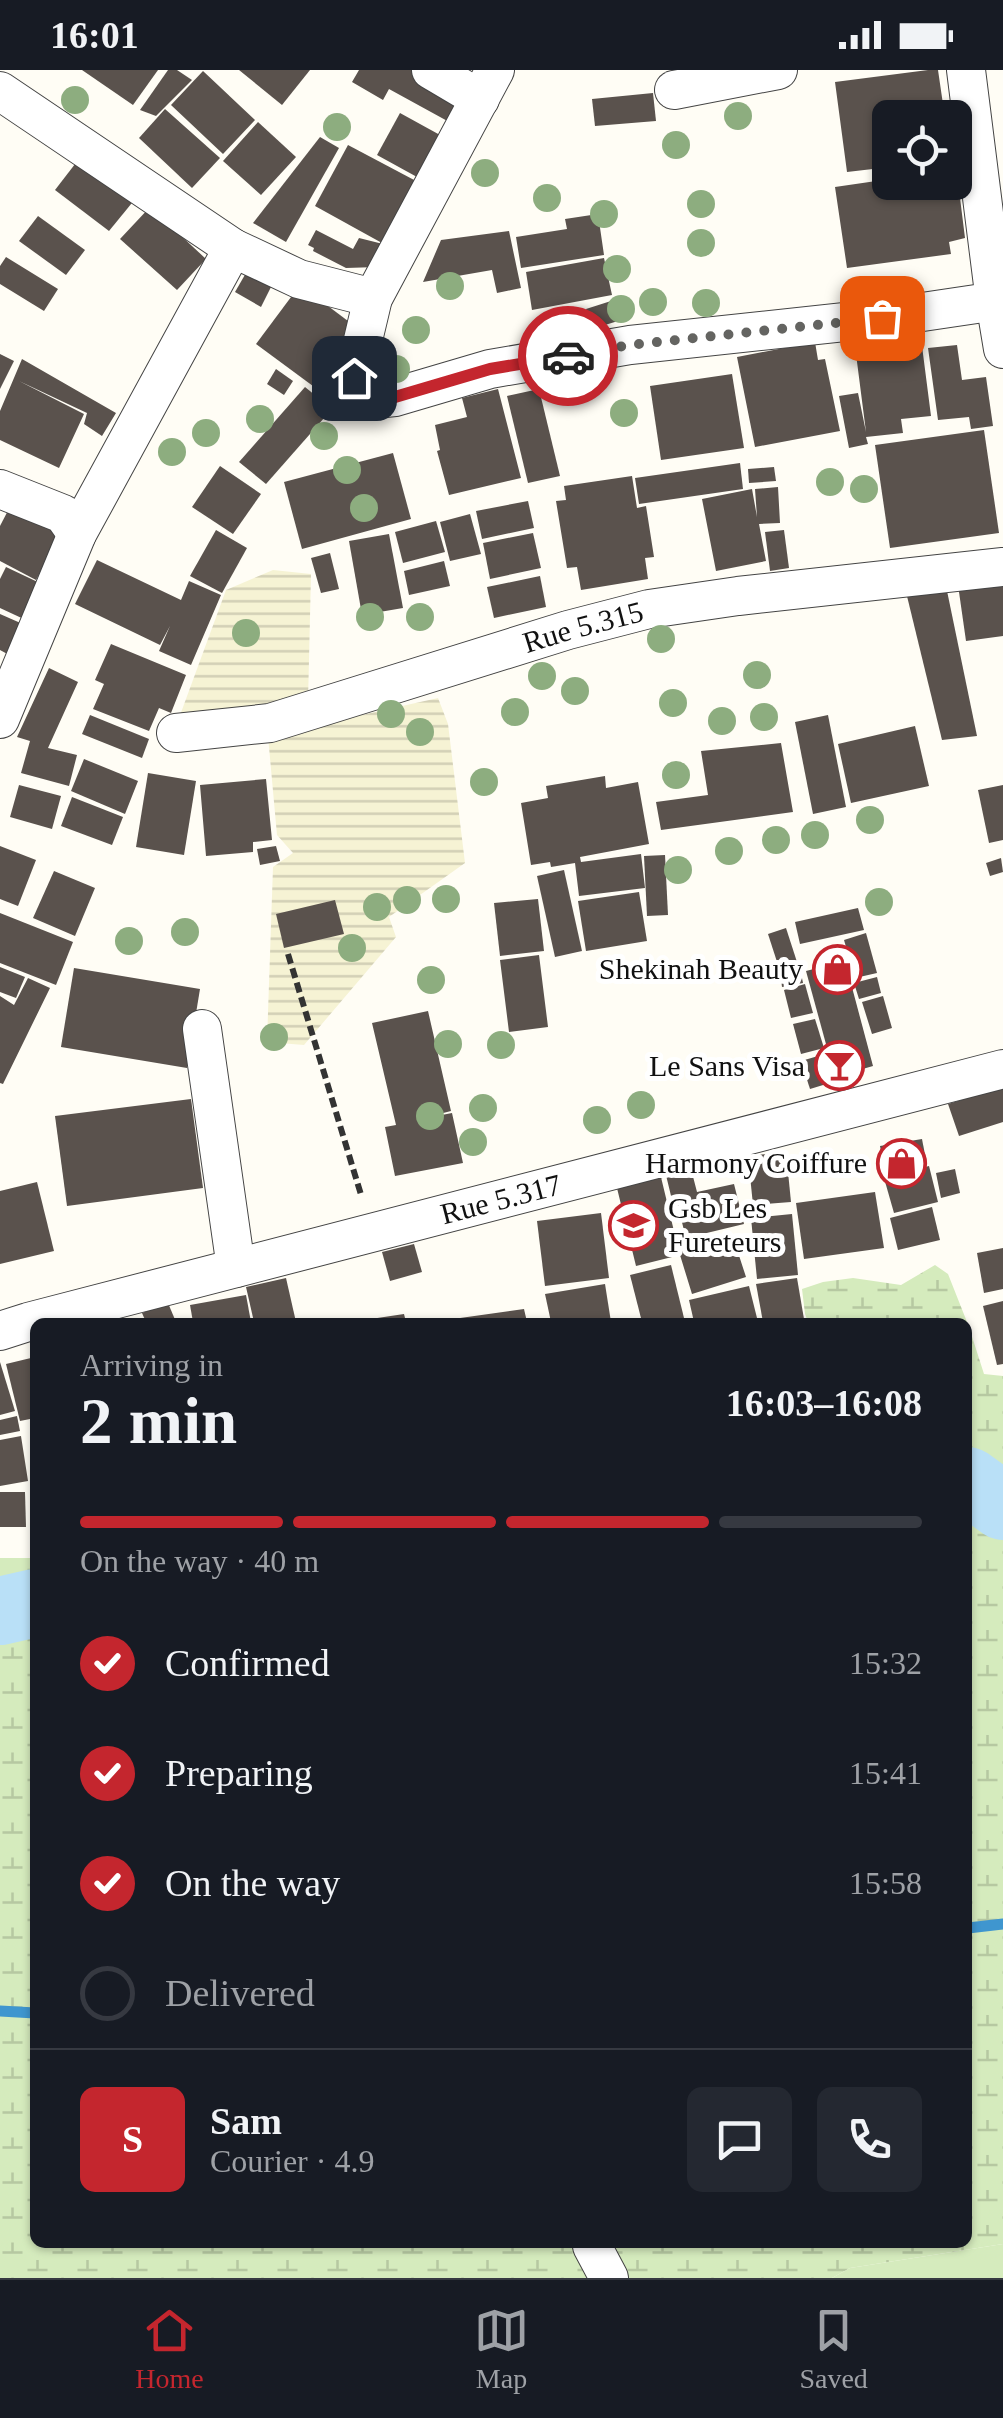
<!DOCTYPE html>
<meta charset="utf-8">
<style>
body{margin:0;font-family:"Times New Roman",serif;background:#242831;color:#f1f3f6;height:100vh;display:flex;flex-direction:column;font-size:38px;white-space:nowrap}
*{box-sizing:border-box;margin:0}
p{font-size:32px;color:#9ea1a6}
.icon{flex:none;width:55px;height:55px;fill:none;stroke:currentColor;stroke-width:2;stroke-linecap:round;stroke-linejoin:round}
.map{position:relative;flex:1;overflow:hidden}
.sheet{position:absolute;left:30px;top:1248px;width:942px;height:930px;display:flex;flex-direction:column;background:#171b24;border-radius:15px;box-shadow:0 2px 8px #0004}
.sheet>*{flex:none}
.tools{position:absolute;left:872px;top:30px;display:grid;gap:20px}
.tools a{display:grid;place-items:center;width:100px;height:100px;border-radius:15px;background:#171b24;box-shadow:0 2px 8px #0004;font-size:50px}
.pin{position:absolute;display:grid;place-items:center;width:85px;height:85px;color:#fff;margin:-42px;border-radius:20px;box-shadow:0 5px 15px #0006}
.courier{position:absolute;display:grid;place-items:center;width:100px;height:100px;margin:-50px;border:8px solid #c4262e;border-radius:50%;background:#fff;color:#222;box-shadow:0 2px 12px #0007}
.head em{font-style:normal;font-weight:700}
.head div{display:flex;flex-direction:column-reverse}
.head{display:flex;align-items:center;justify-content:space-between;height:170px;padding:0 50px}
h1{font-size:65px;font-weight:700;line-height:75px}
.bar{display:grid;grid-template-columns:repeat(4,1fr);gap:15px 10px;align-content:center;height:120px;padding:0 50px}
.bar i{height:12px;border-radius:8px;background:#363941}
.bar .active{background:#c4262e}
.bar p{grid-column:span 4}
.line{display:flex;align-items:center;gap:25px;padding:0 50px;border-top:2px solid #363941}
.line div{flex:1}
.round{display:grid;place-items:center;flex:none;width:105px;height:105px;border-radius:15px;background:#242831}
ol{padding:0 50px;list-style:none}
li{display:flex;align-items:center;gap:30px;height:110px}
li p{margin-inline-start:auto}
li .icon{padding:10px;border-radius:50%;background:#c4262e;color:#fff;stroke-width:4}
li:last-child{color:#9ea1a6}
li i{width:55px;height:55px;border:5px solid #363941;border-radius:50%}
.status{display:flex;justify-content:space-between;align-items:center;height:70px;padding:0 50px;background:#171b24;direction:ltr}
.status svg{height:28px;fill:currentColor}
.tabs{display:flex;justify-content:space-around;align-items:center;height:140px;border-top:2px solid #363941;background:#171b24;font-size:28px;color:#9ea1a6}
.tabs a{display:grid;justify-items:center;gap:5px}
.tabs .active{color:#c4262e}
.map>svg:first-child{display:block}
.farmland{fill:url(#farmland-rules)}
.grass{fill:#d5ebbd}
.wetland{fill:url(#wetland-marsh)}
.lines{fill:none;stroke-linecap:round;stroke-linejoin:round}
.stream{stroke:#3f96cf;stroke-width:11}
.river{stroke:#b9e0f7;stroke-width:68}
.building{fill:#5a524d}
.minor-casing{stroke:#444;stroke-width:40}
.path{stroke:#333;stroke-width:6;stroke-dasharray:10 5;stroke-linecap:butt}
.minor{stroke:#fff;stroke-width:38}
.tree{fill:#8dad7f}
.done{stroke:#646461;stroke-width:10;stroke-dasharray:0 18}
.route{stroke:#c4262e;stroke-width:12}
.labels{text-anchor:middle;stroke-width:10;stroke-linejoin:round;paint-order:stroke}
.street-label{font-size:30px;fill:#111;stroke:#fff}
.poi-label{font-size:30px;fill:#111;stroke:#fff;text-anchor:end}
</style>
<div class="status"><b>16:01</b><svg viewBox="0 0 49 12"><path d="M0 12V9h3v3zM5 12V6h3v6zM10 12V3h3v9zM15 12V0h3v12zM26 1h20v11H26zM47 4h2v5h-2z"/></svg></div>
<div class="map">
<svg width="1003" height="2208" viewBox="0 0 1003 2208">
<defs>
<pattern id="farmland-rules" width="6" height="5" patternUnits="userSpaceOnUse" patternTransform="scale(2.5)"><rect width="6" height="5" fill="#f6f3d4"/><path d="M0 2.5h6" fill="none" stroke="#d2cfb5"/></pattern>
<pattern id="wetland-marsh" width="20" height="14" patternUnits="userSpaceOnUse" patternTransform="scale(2.5)"><rect width="20" height="14" fill="#d5ebbd"/><path d="M1 5h8M5 5V1M11 12h8M15 12V8" fill="none" stroke="#b6c8a1"/></pattern>
</defs>
<rect width="100%" height="100%" fill="#fffdf5"/>
<g class="farmland">
<path d="M273,500L311,504L308,632L179,648L226,520Z"/>
<path d="M438,628L448,654L465,793L389,847L396,867L304,975L267,972L273,797L293,783L277,765L268,666Z"/>
</g>
<path class="grass" d="M1003,2174V2208H832L850,2198Z"/>
<g class="wetland">
<path d="M935,1195L948,1204L967,1252H808L805,1244L802,1219L823,1212L853,1208L901,1215Z"/>
<path d="M968,1254L984,1304L1003,1306V2174L850,2198L832,2208H0V1488H35V2172H968Z"/>
</g>
<g class="lines">
<g class="stream">
<path d="M968,1858L1003,1854"/>
<path d="M0,1941L35,1943"/>
</g>
<g class="river">
<path d="M968,1411L1003,1436"/>
<path d="M0,1541L35,1533"/>
</g>
</g>
<g class="building">
<path d="M82,0H158L133,35Z"/>
<path d="M168,0H177L192,10L156,46L140,40Z"/>
<path d="M239,0H310L282,35Z"/>
<path d="M359,0H419L465,26L451,53L389,19L383,30L352,12Z"/>
<path d="M928,0H938L945,48H890V97L847,102L835,12Z"/>
<path d="M203,1L255,50L223,84L171,35Z"/>
<path d="M653,23L656,51L595,56L592,29Z"/>
<path d="M165,39L220,88L192,118L139,68Z"/>
<path d="M400,43L440,65L417,107L377,85Z"/>
<path d="M258,52L296,87L261,125L223,91Z"/>
<path d="M320,67L339,78L286,172L253,153Z"/>
<path d="M348,75L416,111L382,173L315,136Z"/>
<path d="M82,85L136,128L109,161L55,120Z"/>
<path d="M890,109V112H958L965,168L949,172L951,184L847,198L835,117Z"/>
<path d="M150,137L206,189L177,220L120,169Z"/>
<path d="M598,144L604,185L521,198L516,167L567,159L565,149Z"/>
<path d="M38,146L85,180L66,205L19,171Z"/>
<path d="M316,160L353,179L359,168L383,174L377,197L346,198L313,181L314,178L308,175Z"/>
<path d="M509,161L521,218L497,223L492,200L423,212L441,170Z"/>
<path d="M6,187L58,219L44,241L0,214V196Z"/>
<path d="M604,188L612,225L532,240L526,202Z"/>
<path d="M246,203L271,217L261,237L235,222Z"/>
<path d="M300,215L360,260L317,319L256,274Z"/>
<path d="M611,231L618,251L592,259L586,239Z"/>
<path d="M815,272L818,290L825,289L840,361L755,377L737,287Z"/>
<path d="M957,275L962,310L986,307L993,356L971,359L969,347L938,350L928,278Z"/>
<path d="M922,276L931,346L901,349L903,363L866,367L868,374L849,378L839,326L858,323L866,362L856,284Z"/>
<path d="M0,284L14,291L0,319Z"/>
<path d="M22,289L116,343L102,366L84,354L87,343L19,311L84,344L59,398L0,370V341Z"/>
<path d="M276,299L293,311L284,325L267,314Z"/>
<path d="M732,304L744,378L661,390L650,316Z"/>
<path d="M305,317L332,339L266,414L239,392Z"/>
<path d="M498,319L521,408L449,425L437,381L440,380L435,355L467,347L462,328Z"/>
<path d="M539,319L560,406L528,413L507,326Z"/>
<path d="M984,360L999,463L890,478L875,375Z"/>
<path d="M393,383L411,449L302,479L284,412Z"/>
<path d="M740,393L743,419L639,434L635,408Z"/>
<path d="M220,396L261,424L233,464L192,437Z"/>
<path d="M774,397L776,411L749,413L748,399Z"/>
<path d="M632,406L637,438L646,436L654,487L645,488L648,509L581,520L577,497L567,498L556,431L566,430L564,416Z"/>
<path d="M778,417L780,453L759,454L766,491L716,501L702,429L752,419L757,447L755,419Z"/>
<path d="M14,429L65,456L36,510L0,491V456Z"/>
<path d="M528,431L534,458L482,469L476,441Z"/>
<path d="M470,444L481,484L450,491L440,452Z"/>
<path d="M436,451L445,482L403,493L395,462Z"/>
<path d="M216,460L247,478L222,523L190,506Z"/>
<path d="M784,460L789,498L770,501L765,462Z"/>
<path d="M533,463L541,498L490,509L483,473Z"/>
<path d="M389,464L403,538L362,545L349,471Z"/>
<path d="M330,483L339,519L321,523L311,488Z"/>
<path d="M97,490L181,530L189,511L221,525L191,595L159,581L170,556L160,575L75,534Z"/>
<path d="M444,491L450,516L409,525L404,501Z"/>
<path d="M6,497L44,515L28,551L0,538V509Z"/>
<path d="M540,506L546,537L494,548L487,517Z"/>
<path d="M1003,509V566L966,571L958,515Z"/>
<path d="M946,516L977,666L942,670L906,522Z"/>
<path d="M0,544L25,555L11,586L0,580Z"/>
<path d="M111,574L186,605L171,643L159,638L149,661L93,639L104,614L95,610Z"/>
<path d="M49,598L78,612L48,678L77,685L69,716L21,703L30,671L17,667Z"/>
<path d="M90,645L149,669L142,688L82,664Z"/>
<path d="M828,645L846,737L813,744L795,652Z"/>
<path d="M915,656L929,716L851,733L838,674Z"/>
<path d="M781,673L793,742L661,760L656,732L708,725L701,681Z"/>
<path d="M84,689L138,711L125,744L71,721Z"/>
<path d="M148,703L196,711L184,785L136,777Z"/>
<path d="M605,706L606,718L638,712L649,774L580,787L581,792L641,784L645,818L579,826L575,793L551,797L550,792L531,795L521,733L548,728L546,716Z"/>
<path d="M266,709L272,770L253,772V782L206,786L200,715Z"/>
<path d="M19,715L61,726L52,759L10,747Z"/>
<path d="M1003,715V770L989,773L978,720Z"/>
<path d="M72,727L123,747L112,775L61,756Z"/>
<path d="M0,776L36,790L18,836L0,829Z"/>
<path d="M276,776L280,791L260,795L257,779Z"/>
<path d="M665,785L668,845L647,846L644,786Z"/>
<path d="M1001,788L1003,802L990,806L986,793Z"/>
<path d="M564,800L582,881L555,887L537,806Z"/>
<path d="M54,801L95,818L75,866L33,848Z"/>
<path d="M639,822L647,871L586,881L578,831Z"/>
<path d="M538,829L544,881L500,886L494,833Z"/>
<path d="M335,830L344,864L284,878L276,844Z"/>
<path d="M858,838L864,860L800,874L795,852Z"/>
<path d="M0,843L73,872L56,915L0,893Z"/>
<path d="M786,858L797,892L779,898L768,864Z"/>
<path d="M866,863L877,903L855,908L844,870Z"/>
<path d="M539,885L548,957L509,962L500,890Z"/>
<path d="M845,891L873,996L835,1007L806,901Z"/>
<path d="M0,897L25,907L16,928L0,922Z"/>
<path d="M74,898L200,919L187,998L61,977Z"/>
<path d="M800,898L803,913L782,917L780,902Z"/>
<path d="M877,907L881,923L859,929L854,913Z"/>
<path d="M28,908L50,918L3,1014L0,1013V926L14,935Z"/>
<path d="M805,914L813,943L791,948L784,920Z"/>
<path d="M883,926L892,958L872,964L862,932Z"/>
<path d="M428,941L451,1041L416,1050L452,1043L463,1093L395,1106L385,1057L396,1055L372,953Z"/>
<path d="M815,949L824,978L801,984L793,954Z"/>
<path d="M825,984L833,1012L810,1019L801,991Z"/>
<path d="M1003,1017V1052L959,1066L948,1034Z"/>
<path d="M191,1029L203,1118L67,1136L55,1046Z"/>
<path d="M922,1069L927,1095L885,1103L880,1076Z"/>
<path d="M786,1082L791,1132L753,1135L748,1086Z"/>
<path d="M690,1095L697,1122L734,1114L744,1154L686,1168L676,1129L672,1130L665,1101Z"/>
<path d="M929,1096L938,1132L894,1143L884,1108Z"/>
<path d="M955,1099L960,1123L941,1128L936,1103Z"/>
<path d="M660,1103L679,1182L732,1164L746,1207L692,1224L680,1185L636,1196L616,1114Z"/>
<path d="M37,1112L54,1181L0,1194V1121Z"/>
<path d="M875,1122L884,1178L804,1189L796,1133Z"/>
<path d="M932,1137L940,1170L898,1180L890,1148Z"/>
<path d="M601,1143L609,1208L545,1216L537,1151Z"/>
<path d="M792,1144L798,1205L757,1209L751,1148Z"/>
<path d="M414,1174L422,1202L390,1211L382,1182Z"/>
<path d="M1003,1178V1219L984,1223L977,1183Z"/>
<path d="M671,1195L685,1252H642L630,1205Z"/>
<path d="M286,1208L296,1252H254L246,1217Z"/>
<path d="M797,1208L804,1249L763,1252L756,1214Z"/>
<path d="M605,1214L611,1252H551L545,1224Z"/>
<path d="M749,1216L758,1252H694L689,1230Z"/>
<path d="M246,1225L251,1252H193L190,1235Z"/>
<path d="M1003,1231V1294L997,1295L983,1236Z"/>
<path d="M168,1233L176,1252H146L142,1243Z"/>
<path d="M524,1239L527,1252H453V1249Z"/>
<path d="M404,1244L406,1252H364V1250Z"/>
<path d="M35,1287V1348L20,1351L6,1294Z"/>
<path d="M0,1292L15,1341L0,1345Z"/>
<path d="M17,1346L20,1361L0,1365V1350Z"/>
<path d="M21,1366L28,1411L0,1416V1370Z"/>
<path d="M0,1422H25L26,1457H0Z"/>
</g>
<g class="lines">
<defs>
<g id="minor">
<path d="M431,0L480,29"/>
<path d="M495,0L373,228L354,308L361,321L375,329L395,327L490,299L630,275L882,248L1003,230"/>
<path d="M966,0L995,231L1003,279"/>
<path d="M674,20L778,0"/>
<path d="M0,21L233,178L299,209L373,228"/>
<path d="M0,419L63,444L77,464"/>
<path d="M0,649L77,464L233,178"/>
<path id="s1" d="M176,663L270,653L568,560L649,539L738,526L1003,497"/>
<path d="M202,959L236,1198"/>
<path id="s2" d="M0,1261L28,1252L1003,999"/>
<path d="M592,2176L609,2208"/>
</g>
</defs>
<use href="#minor" class="minor-casing"/>
<path class="path" d="M288,884L362,1128"/>
<use href="#minor" class="minor"/>
</g>
<g class="tree">
<circle cx="75" cy="30" r="14"/>
<circle cx="738" cy="46" r="14"/>
<circle cx="337" cy="57" r="14"/>
<circle cx="676" cy="75" r="14"/>
<circle cx="485" cy="103" r="14"/>
<circle cx="547" cy="128" r="14"/>
<circle cx="701" cy="134" r="14"/>
<circle cx="604" cy="144" r="14"/>
<circle cx="701" cy="173" r="14"/>
<circle cx="617" cy="199" r="14"/>
<circle cx="450" cy="216" r="14"/>
<circle cx="653" cy="232" r="14"/>
<circle cx="706" cy="233" r="14"/>
<circle cx="621" cy="239" r="14"/>
<circle cx="416" cy="260" r="14"/>
<circle cx="396" cy="299" r="14"/>
<circle cx="566" cy="318" r="14"/>
<circle cx="624" cy="343" r="14"/>
<circle cx="260" cy="349" r="14"/>
<circle cx="206" cy="363" r="14"/>
<circle cx="324" cy="366" r="14"/>
<circle cx="172" cy="382" r="14"/>
<circle cx="347" cy="400" r="14"/>
<circle cx="830" cy="412" r="14"/>
<circle cx="864" cy="419" r="14"/>
<circle cx="364" cy="438" r="14"/>
<circle cx="370" cy="547" r="14"/>
<circle cx="420" cy="547" r="14"/>
<circle cx="246" cy="563" r="14"/>
<circle cx="661" cy="569" r="14"/>
<circle cx="757" cy="605" r="14"/>
<circle cx="542" cy="606" r="14"/>
<circle cx="575" cy="621" r="14"/>
<circle cx="673" cy="633" r="14"/>
<circle cx="515" cy="642" r="14"/>
<circle cx="391" cy="644" r="14"/>
<circle cx="764" cy="647" r="14"/>
<circle cx="722" cy="651" r="14"/>
<circle cx="420" cy="662" r="14"/>
<circle cx="676" cy="705" r="14"/>
<circle cx="484" cy="712" r="14"/>
<circle cx="870" cy="750" r="14"/>
<circle cx="815" cy="765" r="14"/>
<circle cx="776" cy="770" r="14"/>
<circle cx="729" cy="781" r="14"/>
<circle cx="678" cy="800" r="14"/>
<circle cx="446" cy="829" r="14"/>
<circle cx="407" cy="830" r="14"/>
<circle cx="879" cy="832" r="14"/>
<circle cx="377" cy="837" r="14"/>
<circle cx="185" cy="862" r="14"/>
<circle cx="129" cy="871" r="14"/>
<circle cx="352" cy="878" r="14"/>
<circle cx="431" cy="910" r="14"/>
<circle cx="274" cy="967" r="14"/>
<circle cx="448" cy="974" r="14"/>
<circle cx="501" cy="975" r="14"/>
<circle cx="641" cy="1035" r="14"/>
<circle cx="483" cy="1038" r="14"/>
<circle cx="430" cy="1046" r="14"/>
<circle cx="597" cy="1050" r="14"/>
<circle cx="473" cy="1072" r="14"/>
</g>
<g class="lines">
<path class="done" d="M568,286L630,275L882,248"/>
<path class="route" d="M354,308L361,321L375,329L395,327L490,299L568,286"/>
</g>
<defs>
<symbol id="shop-ring" viewBox="-11 -11 22 22"><circle r="9.5" fill="#fff" stroke="#c4262e" stroke-width="1.5"/><path d="M-5-2.5h2.3a2.7 3.5 0 0 1 5.4 0H5L5.5 6h-11ZM-1.5-2.5h3a1.5 2.3 0 0 0-3 0Z" fill="#c4262e"/></symbol>
<symbol id="bar-ring" viewBox="-11 -11 22 22"><circle r="9.5" fill="#fff" stroke="#c4262e" stroke-width="1.5"/><path d="M-6-5H6L.8 .8V4.5H3.5V6h-7V4.5H-.8V.8Z" fill="#c4262e"/></symbol>
<symbol id="school-ring" viewBox="-11 -11 22 22"><circle r="9.5" fill="#fff" stroke="#c4262e" stroke-width="1.5"/><path d="M0-5L7-2L0 1L-7-2ZM-4 1L0 2.5L4 1V4Q0 6-4 4Z" fill="#c4262e"/></symbol>
</defs>
<g fill-rule="evenodd">
<use href="#shop-ring" x="810" y="872" width="55" height="55"/>
<use href="#bar-ring" x="812" y="968" width="55" height="55"/>
<use href="#shop-ring" x="874" y="1066" width="55" height="55"/>
<use href="#school-ring" x="606" y="1128" width="55" height="55"/>
</g>
<g class="labels">
<g class="street-label">
<text dy="10" stroke="none"><textPath href="#s1" startOffset="422">Rue 5.315</textPath></text>
<text dy="10" stroke="none"><textPath href="#s2" startOffset="518">Rue 5.317</textPath></text>
</g>
<g class="poi-label">
<text x="803" y="909">Shekinah Beauty</text>
<text x="805" y="1006">Le Sans Visa</text>
<text x="867" y="1103">Harmony Coiffure</text>
<text x="668" y="1148" text-anchor="start">Gsb Les<tspan x="668" dy="34">Fureteurs</tspan></text>
</g>
</g>
</svg>
<div class="tools">
<a><svg class="icon" aria-label="locate" viewBox="0 0 24 24"><circle cx="12" cy="12" r="6"/><path d="M12 2v4M12 18v4M2 12h4M18 12h4"/></svg></a>
</div>
<div class="pin" style="left:882px;top:248px;background:#ea580c"><svg class="icon" aria-label="bag" viewBox="0 0 24 24"><path d="M5 8h14l-1 12H6zM9 8a3 3 0 0 1 6 0"/></svg></div>
<div class="pin" style="left:354px;top:308px;background:#1f2937"><svg class="icon" aria-label="home" viewBox="0 0 24 24"><path d="M3 11l9-7 9 7M6 9v11h12V9"/></svg></div>
<div class="courier" style="left:568px;top:286px"><svg class="icon" aria-label="car" viewBox="0 0 24 24"><path d="M5 17H2v-5l4-1 3-4h7l3 4 3 1v5h-3M9 17h6M6 11h13"/><circle cx="7" cy="17" r="2"/><circle cx="17" cy="17" r="2"/></svg></div>
<section class="sheet">
<div class="head"><div><h1>2 min</h1><p>Arriving in</p></div><em>16:03–16:08</em></div>
<div class="bar"><i class="active"></i><i class="active"></i><i class="active"></i><i></i><p>On the way · 40 m</p></div>
<ol>
<li><svg class="icon" aria-label="check" viewBox="0 0 24 24"><path d="M5 12l5 5 9-10"/></svg>Confirmed<p>15:32</p></li>
<li><svg class="icon" aria-label="check" viewBox="0 0 24 24"><path d="M5 12l5 5 9-10"/></svg>Preparing<p>15:41</p></li>
<li><svg class="icon" aria-label="check" viewBox="0 0 24 24"><path d="M5 12l5 5 9-10"/></svg>On the way<p>15:58</p></li>
<li><i></i>Delivered</li>
</ol>
<div class="line" style="height:180px"><b class="round" style="background:#c4262e;color:#fff">S</b><div><b>Sam</b><p>Courier · 4.9</p></div><a class="round"><svg class="icon" aria-label="chat" viewBox="0 0 24 24"><path d="M4 5h16v11H9l-5 4z"/></svg></a><a class="round"><svg class="icon" aria-label="phone" viewBox="0 0 24 24"><path d="M5 4h4l2 5-3 2q2 4 5 5l2-3 5 2v4C11 20 4 13 5 4z"/></svg></a></div>
</section>
</div>
<nav class="tabs">
<a class="active"><svg class="icon" aria-label="home" viewBox="0 0 24 24"><path d="M3 11l9-7 9 7M6 9v11h12V9"/></svg>Home</a>
<a><svg class="icon" aria-label="map" viewBox="0 0 24 24"><path d="M3 6l6-2 6 2 6-2v14l-6 2-6-2-6 2zM9 4v14M15 6v14"/></svg>Map</a>
<a><svg class="icon" aria-label="saved" viewBox="0 0 24 24"><path d="M7 4h10v16l-5-4-5 4z"/></svg>Saved</a>
</nav>
